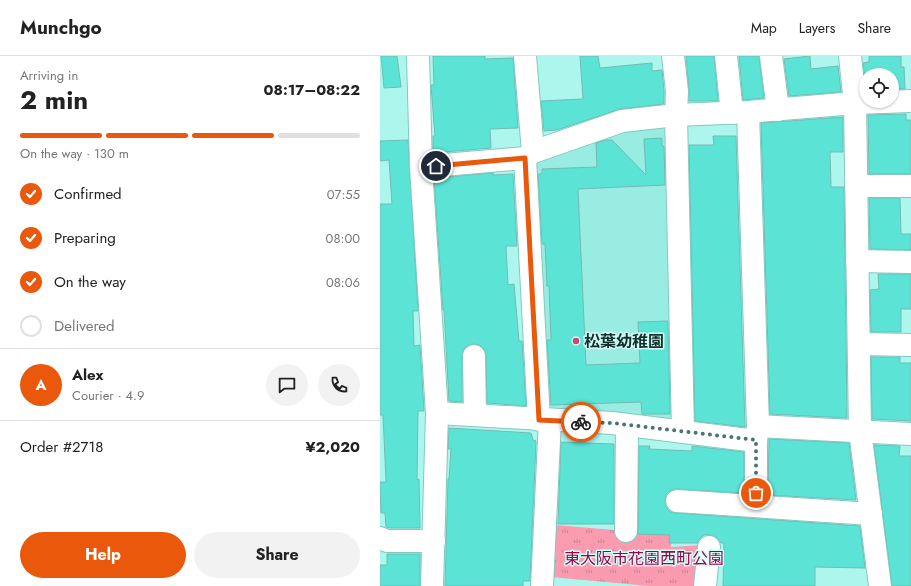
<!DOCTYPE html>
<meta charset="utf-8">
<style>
body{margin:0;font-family:Jost,"Noto Sans JP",sans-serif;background:#f2f2f2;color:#222;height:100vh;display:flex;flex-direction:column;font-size:15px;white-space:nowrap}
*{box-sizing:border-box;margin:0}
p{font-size:13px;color:#767676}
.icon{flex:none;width:22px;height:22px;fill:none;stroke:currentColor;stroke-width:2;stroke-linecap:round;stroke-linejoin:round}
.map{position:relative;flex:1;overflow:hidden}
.side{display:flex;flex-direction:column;background:#fff;width:380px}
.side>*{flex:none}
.tools{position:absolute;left:479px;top:12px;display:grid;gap:8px}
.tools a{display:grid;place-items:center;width:40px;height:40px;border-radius:50%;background:#fff;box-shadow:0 1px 3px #0004;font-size:20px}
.pin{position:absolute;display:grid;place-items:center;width:34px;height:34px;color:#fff;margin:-17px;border:2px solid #fff;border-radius:50%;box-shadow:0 1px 4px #0007}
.courier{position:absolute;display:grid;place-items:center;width:40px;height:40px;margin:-20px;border:3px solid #ea580c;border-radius:50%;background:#fff;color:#222;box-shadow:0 1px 5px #0007}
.head em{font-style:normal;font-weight:700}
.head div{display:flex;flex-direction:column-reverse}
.head{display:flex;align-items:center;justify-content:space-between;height:68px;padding:0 20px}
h1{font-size:26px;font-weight:700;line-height:30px}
.bar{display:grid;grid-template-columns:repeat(4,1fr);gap:6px 4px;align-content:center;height:48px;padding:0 20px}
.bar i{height:5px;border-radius:3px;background:#e0e0e0}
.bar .current{background:#ea580c}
.bar p{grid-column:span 4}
.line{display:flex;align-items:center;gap:10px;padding:0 20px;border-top:1px solid #e0e0e0}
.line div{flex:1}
.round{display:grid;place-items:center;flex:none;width:42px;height:42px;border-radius:21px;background:#f2f2f2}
ol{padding:0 20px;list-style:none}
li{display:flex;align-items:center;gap:12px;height:44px}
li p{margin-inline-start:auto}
li .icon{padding:4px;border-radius:50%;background:#ea580c;color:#fff;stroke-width:4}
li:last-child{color:#767676}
li i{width:22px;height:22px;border:2px solid #e0e0e0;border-radius:50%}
.button{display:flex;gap:8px;margin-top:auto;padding:8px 20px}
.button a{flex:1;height:46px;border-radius:24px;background:#ea580c;color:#fff;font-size:16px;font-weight:700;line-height:46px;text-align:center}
.button a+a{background:#f2f2f2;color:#222}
header{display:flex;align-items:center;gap:24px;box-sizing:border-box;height:56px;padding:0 20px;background:#fff;border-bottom:1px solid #e0e0e0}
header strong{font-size:19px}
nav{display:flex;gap:22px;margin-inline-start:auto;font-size:14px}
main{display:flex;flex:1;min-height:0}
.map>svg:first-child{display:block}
.built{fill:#98ece2}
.park{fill:url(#park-tufts)}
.building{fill:#5be4d6;stroke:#73bbb2}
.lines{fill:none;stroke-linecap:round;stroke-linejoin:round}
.minor-casing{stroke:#82cac1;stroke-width:24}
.minor{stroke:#fff;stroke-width:22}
.done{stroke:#487570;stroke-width:4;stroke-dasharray:0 7.2}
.route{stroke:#ea580c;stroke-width:5}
.poi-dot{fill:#d24470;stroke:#d3fdf7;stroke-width:1.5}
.labels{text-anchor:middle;stroke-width:3;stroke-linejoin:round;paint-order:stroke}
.poi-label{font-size:16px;font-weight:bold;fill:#12302d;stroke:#d3fdf7;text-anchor:start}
.park-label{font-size:16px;fill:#a00448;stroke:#d3fdf7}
</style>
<header>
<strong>Munchgo</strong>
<nav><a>Map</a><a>Layers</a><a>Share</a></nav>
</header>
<main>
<section class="side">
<div class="head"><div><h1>2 min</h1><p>Arriving in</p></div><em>08:17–08:22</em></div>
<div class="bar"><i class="current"></i><i class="current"></i><i class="current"></i><i></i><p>On the way · 130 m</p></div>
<ol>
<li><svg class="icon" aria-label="check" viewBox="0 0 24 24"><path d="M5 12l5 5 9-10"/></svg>Confirmed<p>07:55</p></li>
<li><svg class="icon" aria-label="check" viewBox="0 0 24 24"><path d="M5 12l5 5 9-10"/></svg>Preparing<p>08:00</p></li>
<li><svg class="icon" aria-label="check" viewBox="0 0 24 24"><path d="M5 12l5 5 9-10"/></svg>On the way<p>08:06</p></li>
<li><i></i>Delivered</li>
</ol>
<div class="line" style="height:72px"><b class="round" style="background:#ea580c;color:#fff">A</b><div><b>Alex</b><p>Courier · 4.9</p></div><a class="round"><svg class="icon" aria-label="chat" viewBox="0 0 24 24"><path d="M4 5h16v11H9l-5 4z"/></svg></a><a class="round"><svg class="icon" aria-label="phone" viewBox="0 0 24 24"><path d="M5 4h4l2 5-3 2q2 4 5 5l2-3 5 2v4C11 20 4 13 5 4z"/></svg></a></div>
<div class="line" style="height:52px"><div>Order #2718</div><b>¥2,020</b></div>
<div class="button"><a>Help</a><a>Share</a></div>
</section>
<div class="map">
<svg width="531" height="530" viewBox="0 0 531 530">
<defs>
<pattern id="park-tufts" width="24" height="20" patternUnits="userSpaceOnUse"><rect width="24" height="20" fill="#fb9bb0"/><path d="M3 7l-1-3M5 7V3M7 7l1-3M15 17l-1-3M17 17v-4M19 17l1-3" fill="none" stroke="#ca7f90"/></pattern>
</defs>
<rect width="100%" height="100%" fill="#adf6ed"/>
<path class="built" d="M288,70L297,367L166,358L154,109L239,74Z"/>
<path class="park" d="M175,469L246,475H292L291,491L323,489L319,530H269L171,521Z"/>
<g class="building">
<path d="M1,0H17L21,31L4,32Z"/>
<path d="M53,0H105V3L133,2L138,72L110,73L111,92L53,97V80H55L51,29H54Z"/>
<path d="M200,0H218L220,12L272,7V15L282,14L284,35V48L240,53L177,74L164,75L161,45L203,43Z"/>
<path d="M306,0H334L338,45H309V34Z"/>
<path d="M359,0H379L384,42L363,44Z"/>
<path d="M430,0L431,13L458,10L461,36L409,40L404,3Z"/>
<path d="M489,0H521V11H524L525,33H512V19H486V32L483,7L489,6Z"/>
<path d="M526,58V64H531V118H489L488,59Z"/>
<path d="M463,61V96H450L451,131H464L467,362L390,358L381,67Z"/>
<path d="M333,80H356L365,371L315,365L309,89H334Z"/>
<path d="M282,82V90H284L285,129L198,133L206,309L260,307L258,266L288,265L290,358H262L261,346L171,349L167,284H171L169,230H167L165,188H162L158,118H162V113L217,111L216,87L226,84H232L266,119L264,83Z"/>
<path d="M28,84L38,255H33L34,290L40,289L44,355H38L37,424L39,423L40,472H10L6,471L5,457H1L0,433V426H6L3,359H0V148H12L9,104L0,105V85Z"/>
<path d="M113,117V119L133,118L137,190H126L128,229L134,228L139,285H142L146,350L107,347L106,299L104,293L100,289L94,288L87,290L83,294L82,300V346L69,345L64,254H63L54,122Z"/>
<path d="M489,142H520L521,178H531V194L490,193Z"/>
<path d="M498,218H531V253H521V276H491L490,234L499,233Z"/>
<path d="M491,301H520V307H531V365L492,363Z"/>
<path d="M69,372L151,377L153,384L156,385L150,525H143V530H65L68,423H69L71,393H68Z"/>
<path d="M389,383L469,387L476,444L388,439Z"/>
<path d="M181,386L234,388V468H178Z"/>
<path d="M494,389L520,390L519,400H531V530H512Z"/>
<path d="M259,390H270L269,393L312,395V390L364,396V437L297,433L291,434L286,438L285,445L286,451L290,456L296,457L480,470L485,512L435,511V530H343L344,487H341L336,481L330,479H324L319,483L318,487H289L290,479L258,478Z"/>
<path d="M7,498H40V530H0V509H7Z"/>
</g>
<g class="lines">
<defs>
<g id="minor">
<path d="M38,0L41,111L57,357L52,530"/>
<path d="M145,0L153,96"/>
<path d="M293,0L297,35L296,59L303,375"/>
<path d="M346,0L352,57"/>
<path d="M391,0L398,54"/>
<path d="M470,0L475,47L480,375L500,530"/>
<path d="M145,102L159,364"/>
<path d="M41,111L145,102L153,96L242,65L296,59L368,56L475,47L531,45"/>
<path d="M476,130H531"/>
<path d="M477,205L531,206"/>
<path d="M479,288L531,289"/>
<path d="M94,300L95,359"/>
<path d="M57,357L232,367L376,385L378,370L368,56"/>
<path d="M378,370L531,378"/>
<path d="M376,385V450"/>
<path d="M297,445L491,458"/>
<path d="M246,475L247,369"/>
<path d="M0,482L7,485H54"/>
<path d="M162,530L170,364"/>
<path d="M325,530L329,491"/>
</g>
</defs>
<use href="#minor" class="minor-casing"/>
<use href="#minor" class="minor"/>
</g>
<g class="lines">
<path class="done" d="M201,366L232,367L376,384V437"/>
<path class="route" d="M56,110L145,102L159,364L201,366"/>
</g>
<circle class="poi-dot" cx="196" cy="285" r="4"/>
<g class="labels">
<g class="poi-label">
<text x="204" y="291">松葉幼稚園</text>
</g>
<g class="park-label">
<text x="264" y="508">東大阪市花園西町公園</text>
</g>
</g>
</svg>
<div class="tools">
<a><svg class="icon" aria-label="locate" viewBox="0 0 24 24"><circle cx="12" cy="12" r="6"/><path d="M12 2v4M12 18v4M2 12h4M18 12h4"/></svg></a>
</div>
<div class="pin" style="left:376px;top:437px;background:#ea580c"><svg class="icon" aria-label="bag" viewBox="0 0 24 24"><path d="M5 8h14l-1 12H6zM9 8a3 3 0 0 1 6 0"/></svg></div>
<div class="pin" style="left:56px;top:110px;background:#1f2937"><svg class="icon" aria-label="home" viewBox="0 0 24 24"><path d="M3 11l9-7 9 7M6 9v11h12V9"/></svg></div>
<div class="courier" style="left:201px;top:366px"><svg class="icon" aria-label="bike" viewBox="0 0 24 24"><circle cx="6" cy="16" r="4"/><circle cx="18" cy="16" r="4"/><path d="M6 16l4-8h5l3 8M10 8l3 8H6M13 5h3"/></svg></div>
</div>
</main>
